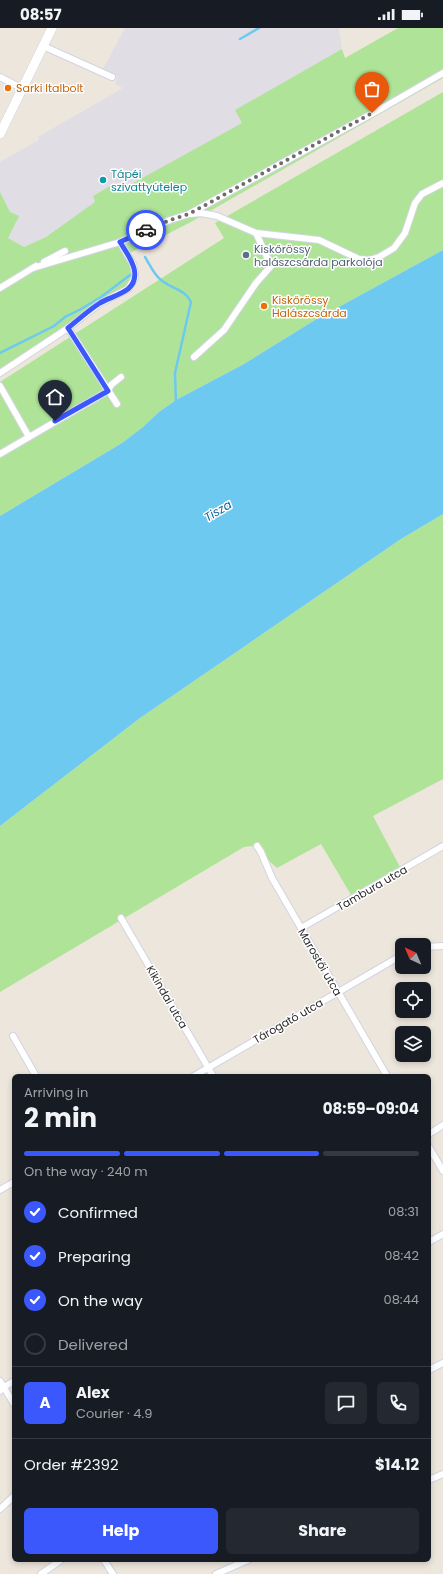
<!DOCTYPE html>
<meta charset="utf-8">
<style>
body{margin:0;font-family:Poppins,sans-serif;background:#242831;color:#f1f3f6;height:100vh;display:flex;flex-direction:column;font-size:15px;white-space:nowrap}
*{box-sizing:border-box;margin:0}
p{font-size:13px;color:#9ea1a6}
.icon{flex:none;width:22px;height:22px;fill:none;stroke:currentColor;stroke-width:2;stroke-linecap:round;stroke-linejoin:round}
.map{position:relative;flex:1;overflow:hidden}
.drawer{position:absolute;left:12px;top:1046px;width:419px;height:488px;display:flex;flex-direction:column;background:#171b24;border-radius:6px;box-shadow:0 2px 6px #0003}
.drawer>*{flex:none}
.needle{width:26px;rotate:316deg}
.controls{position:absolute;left:395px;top:910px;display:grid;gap:8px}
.controls a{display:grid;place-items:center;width:36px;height:36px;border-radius:6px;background:#171b24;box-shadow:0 2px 6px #0003;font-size:20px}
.pin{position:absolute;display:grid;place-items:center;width:34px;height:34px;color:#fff;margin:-41px -17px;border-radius:50% 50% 50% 0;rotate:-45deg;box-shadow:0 0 4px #0007}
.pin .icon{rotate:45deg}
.courier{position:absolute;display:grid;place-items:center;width:40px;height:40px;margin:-20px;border:3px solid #3a58fc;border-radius:50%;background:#fff;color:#222;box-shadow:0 1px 5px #0007}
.headline em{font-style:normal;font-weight:700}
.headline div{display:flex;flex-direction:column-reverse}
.headline{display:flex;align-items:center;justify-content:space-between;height:68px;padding:0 12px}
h1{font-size:26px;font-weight:700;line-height:30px}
.bar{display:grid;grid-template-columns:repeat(4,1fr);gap:6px 4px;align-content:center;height:48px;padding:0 12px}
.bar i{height:5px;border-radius:3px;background:#363941}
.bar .on{background:#3a58fc}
.bar p{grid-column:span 4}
.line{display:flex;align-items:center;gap:10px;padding:0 12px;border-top:1px solid #363941}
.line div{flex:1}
.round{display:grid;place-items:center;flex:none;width:42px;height:42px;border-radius:6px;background:#242831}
ol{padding:0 12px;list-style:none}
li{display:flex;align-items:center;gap:12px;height:44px}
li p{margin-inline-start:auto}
li .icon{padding:4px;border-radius:50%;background:#3a58fc;color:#fff;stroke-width:4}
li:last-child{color:#9ea1a6}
li i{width:22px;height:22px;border:2px solid #363941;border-radius:50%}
.cta{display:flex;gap:8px;margin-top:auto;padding:8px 12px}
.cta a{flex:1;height:46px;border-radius:6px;background:#3a58fc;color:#fff;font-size:16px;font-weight:700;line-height:46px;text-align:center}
.cta a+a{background:#242831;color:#f1f3f6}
.status{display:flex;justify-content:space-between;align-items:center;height:28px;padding:0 20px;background:#171b24;direction:ltr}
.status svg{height:11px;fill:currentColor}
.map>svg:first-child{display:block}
.industrial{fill:#e0dde5}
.green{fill:#afe498}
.water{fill:#6ec9f0}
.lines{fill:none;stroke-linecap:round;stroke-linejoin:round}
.stream{stroke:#6ec9f0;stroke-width:2.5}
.minor-casing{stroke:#d2d4e3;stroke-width:8}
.secondary-casing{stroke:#d2d4e3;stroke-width:10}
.minor{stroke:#fff;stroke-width:6}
.secondary{stroke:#fff;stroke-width:9}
.done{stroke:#6f6c69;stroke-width:4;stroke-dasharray:0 7.2}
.route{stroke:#3a58fc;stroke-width:5}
.food-dot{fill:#e8710a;stroke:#fff;stroke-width:1.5}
.culture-dot{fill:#0f9aa8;stroke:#fff;stroke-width:1.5}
.service-dot{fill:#5c6f8a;stroke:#fff;stroke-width:1.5}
.labels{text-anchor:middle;stroke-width:3;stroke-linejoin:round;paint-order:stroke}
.food-label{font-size:11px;fill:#c56008;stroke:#fff;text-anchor:start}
.culture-label{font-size:11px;fill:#0d838f;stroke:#fff;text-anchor:start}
.service-label{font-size:11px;fill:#4e5e75;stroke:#fff;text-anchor:start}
.street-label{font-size:11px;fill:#2b2b2b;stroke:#fff}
.water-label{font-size:12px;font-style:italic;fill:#0c669d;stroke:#fff}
</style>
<div class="status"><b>08:57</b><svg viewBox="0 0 49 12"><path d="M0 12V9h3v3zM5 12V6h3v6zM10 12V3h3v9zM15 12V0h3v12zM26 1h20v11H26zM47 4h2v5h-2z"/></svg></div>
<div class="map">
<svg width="443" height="1546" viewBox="0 0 443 1546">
<rect width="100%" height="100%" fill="#ede6dc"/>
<path class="industrial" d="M125,0H339L342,21L236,82L243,95L116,165L93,168L96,174L46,209L24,219L8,210L10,184L0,164V134L39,112L38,109L123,60L115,56L118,48L103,41Z"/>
<g class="green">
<path d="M398,0H443V50L189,195L126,227L132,244V251L127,258L97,275L73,294L0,343V164L10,184L19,188L8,210L24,219L46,209L95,174L93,168L112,157L117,164L242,95L235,82L342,21L345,30Z"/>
<path d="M443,64V222L315,292L244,336L176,372L159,384L143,399L122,415L0,488V354L224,210L215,195Z"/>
<path d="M443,486V751L373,788L400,839L351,867L321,816L277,840L252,818L244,819L0,964V798L140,690L401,511Z"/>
</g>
<path class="water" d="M443,222V486L401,511L140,690L0,798V488L122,415L143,399L159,384L176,372L244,336L315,292Z"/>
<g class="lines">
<g class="stream">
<path d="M240,11L259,0"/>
<path d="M145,229C150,237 154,247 161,252C172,261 185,261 191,274L175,345L176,375"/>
<path d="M0,325L54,298L65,289L81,281L101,269L130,247"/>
</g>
<defs>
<g id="minor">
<path d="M43,18L112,49"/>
<path d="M0,49L23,61"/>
<path d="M191,186L201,185L217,188L256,205L319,212L359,231L369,232L379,229L394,220L405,205L415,175L422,166L443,155"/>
<path d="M44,234L65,223"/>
<path d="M33,240L120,214L170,192L189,186L386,78L443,45"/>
<path d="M0,260L36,238"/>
<path d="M68,300L117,376"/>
<path d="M194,329L224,302L256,255L271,238L256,205"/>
<path d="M0,345L68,300L99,276L128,261L135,250V245L133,236L120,214"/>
<path d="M0,358L29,409"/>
<path d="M0,426L108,363L111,357L121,349"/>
<path d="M257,818L261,824L272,850L387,1048"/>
<path d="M121,890L213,1048"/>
<path d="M301,900L443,818"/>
<path d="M424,919L443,918"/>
<path d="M13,1008L36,1048"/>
<path d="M194,1048L402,927"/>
<path d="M429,1106L443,1097"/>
<path d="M429,1119L443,1143"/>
<path d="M0,1162L14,1154"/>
<path d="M429,1214L443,1206"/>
<path d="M429,1342L443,1335"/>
<path d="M0,1353L14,1376"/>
<path d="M0,1363L4,1359L14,1353"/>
<path d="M429,1452L443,1446"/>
<path d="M0,1481L14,1468"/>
<path d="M104,1532L113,1546"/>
<path d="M41,1546L61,1532"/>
<path d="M216,1546L248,1532"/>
</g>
<path id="secondary" d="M0,106L52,0"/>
</defs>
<use href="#minor" class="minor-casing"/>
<use href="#secondary" class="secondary-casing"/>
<use href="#minor" class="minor"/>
<use href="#secondary" class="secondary"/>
</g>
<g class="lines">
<path class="done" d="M146,202L170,192L189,186L372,85"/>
<path class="route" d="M55,393L108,363L68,300C78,292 89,282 100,275C109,270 120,267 128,261C144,247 128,227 120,214L146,202"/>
</g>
<g class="food-dot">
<circle cx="8" cy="60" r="4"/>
<circle cx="264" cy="278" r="4"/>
</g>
<circle class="culture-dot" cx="103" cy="152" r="4"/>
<circle class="service-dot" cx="246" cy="227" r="4"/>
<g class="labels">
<g class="food-label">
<text x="16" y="64">Sarki Italbolt</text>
<text x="272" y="276">Kiskőrössy<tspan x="272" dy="13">Halászcsárda</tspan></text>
</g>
<g class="culture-label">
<text x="111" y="150">Tápéi<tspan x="111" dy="13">szivattyútelep</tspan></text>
</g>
<g class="service-label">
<text x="254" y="225">Kiskőrössy<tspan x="254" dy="13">halászcsárda parkolója</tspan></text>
</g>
<g class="street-label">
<text transform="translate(372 860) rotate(-30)" y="4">Tambura utca</text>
<text transform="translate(320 934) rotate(60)" y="4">Marostői utca</text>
<text transform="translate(167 969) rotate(60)" y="4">Kikindai utca</text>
<text transform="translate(288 993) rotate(-30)" y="4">Tárogató utca</text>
</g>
<g class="water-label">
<text transform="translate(218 483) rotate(-31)" y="4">Tisza</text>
</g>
</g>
</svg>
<div class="controls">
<a><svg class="needle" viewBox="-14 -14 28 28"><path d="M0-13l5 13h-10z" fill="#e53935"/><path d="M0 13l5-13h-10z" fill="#9ea1a6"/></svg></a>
<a><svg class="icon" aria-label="locate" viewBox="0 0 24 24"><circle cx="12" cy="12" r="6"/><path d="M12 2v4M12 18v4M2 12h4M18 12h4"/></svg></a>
<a><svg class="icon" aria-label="layers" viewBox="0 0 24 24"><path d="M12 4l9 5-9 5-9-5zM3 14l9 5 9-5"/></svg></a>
</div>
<div class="pin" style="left:372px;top:85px;background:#ea580c"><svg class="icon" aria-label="bag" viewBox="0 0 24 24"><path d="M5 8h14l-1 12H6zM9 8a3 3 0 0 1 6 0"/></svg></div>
<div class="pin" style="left:55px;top:393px;background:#1f2937"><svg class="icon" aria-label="home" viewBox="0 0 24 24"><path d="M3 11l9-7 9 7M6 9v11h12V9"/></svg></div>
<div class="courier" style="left:146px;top:202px"><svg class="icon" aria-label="car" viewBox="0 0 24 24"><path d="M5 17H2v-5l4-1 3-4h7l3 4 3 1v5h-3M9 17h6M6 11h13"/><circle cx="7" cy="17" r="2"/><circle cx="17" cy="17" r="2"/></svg></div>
<section class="drawer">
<div class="headline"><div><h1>2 min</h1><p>Arriving in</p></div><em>08:59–09:04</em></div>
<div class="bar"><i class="on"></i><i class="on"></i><i class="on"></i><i></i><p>On the way · 240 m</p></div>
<ol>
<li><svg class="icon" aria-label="check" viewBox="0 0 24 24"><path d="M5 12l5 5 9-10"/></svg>Confirmed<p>08:31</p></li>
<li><svg class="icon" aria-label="check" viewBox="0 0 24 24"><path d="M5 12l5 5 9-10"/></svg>Preparing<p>08:42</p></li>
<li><svg class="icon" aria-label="check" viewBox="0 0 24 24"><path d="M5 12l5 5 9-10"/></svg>On the way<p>08:44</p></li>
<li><i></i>Delivered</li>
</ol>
<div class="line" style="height:72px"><b class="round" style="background:#3a58fc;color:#fff">A</b><div><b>Alex</b><p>Courier · 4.9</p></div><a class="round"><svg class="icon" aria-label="chat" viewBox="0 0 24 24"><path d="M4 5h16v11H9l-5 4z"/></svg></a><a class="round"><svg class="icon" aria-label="phone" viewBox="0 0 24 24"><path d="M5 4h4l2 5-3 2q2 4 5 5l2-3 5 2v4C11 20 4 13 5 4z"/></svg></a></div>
<div class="line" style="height:52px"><div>Order #2392</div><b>$14.12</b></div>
<div class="cta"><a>Help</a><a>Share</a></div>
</section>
</div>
